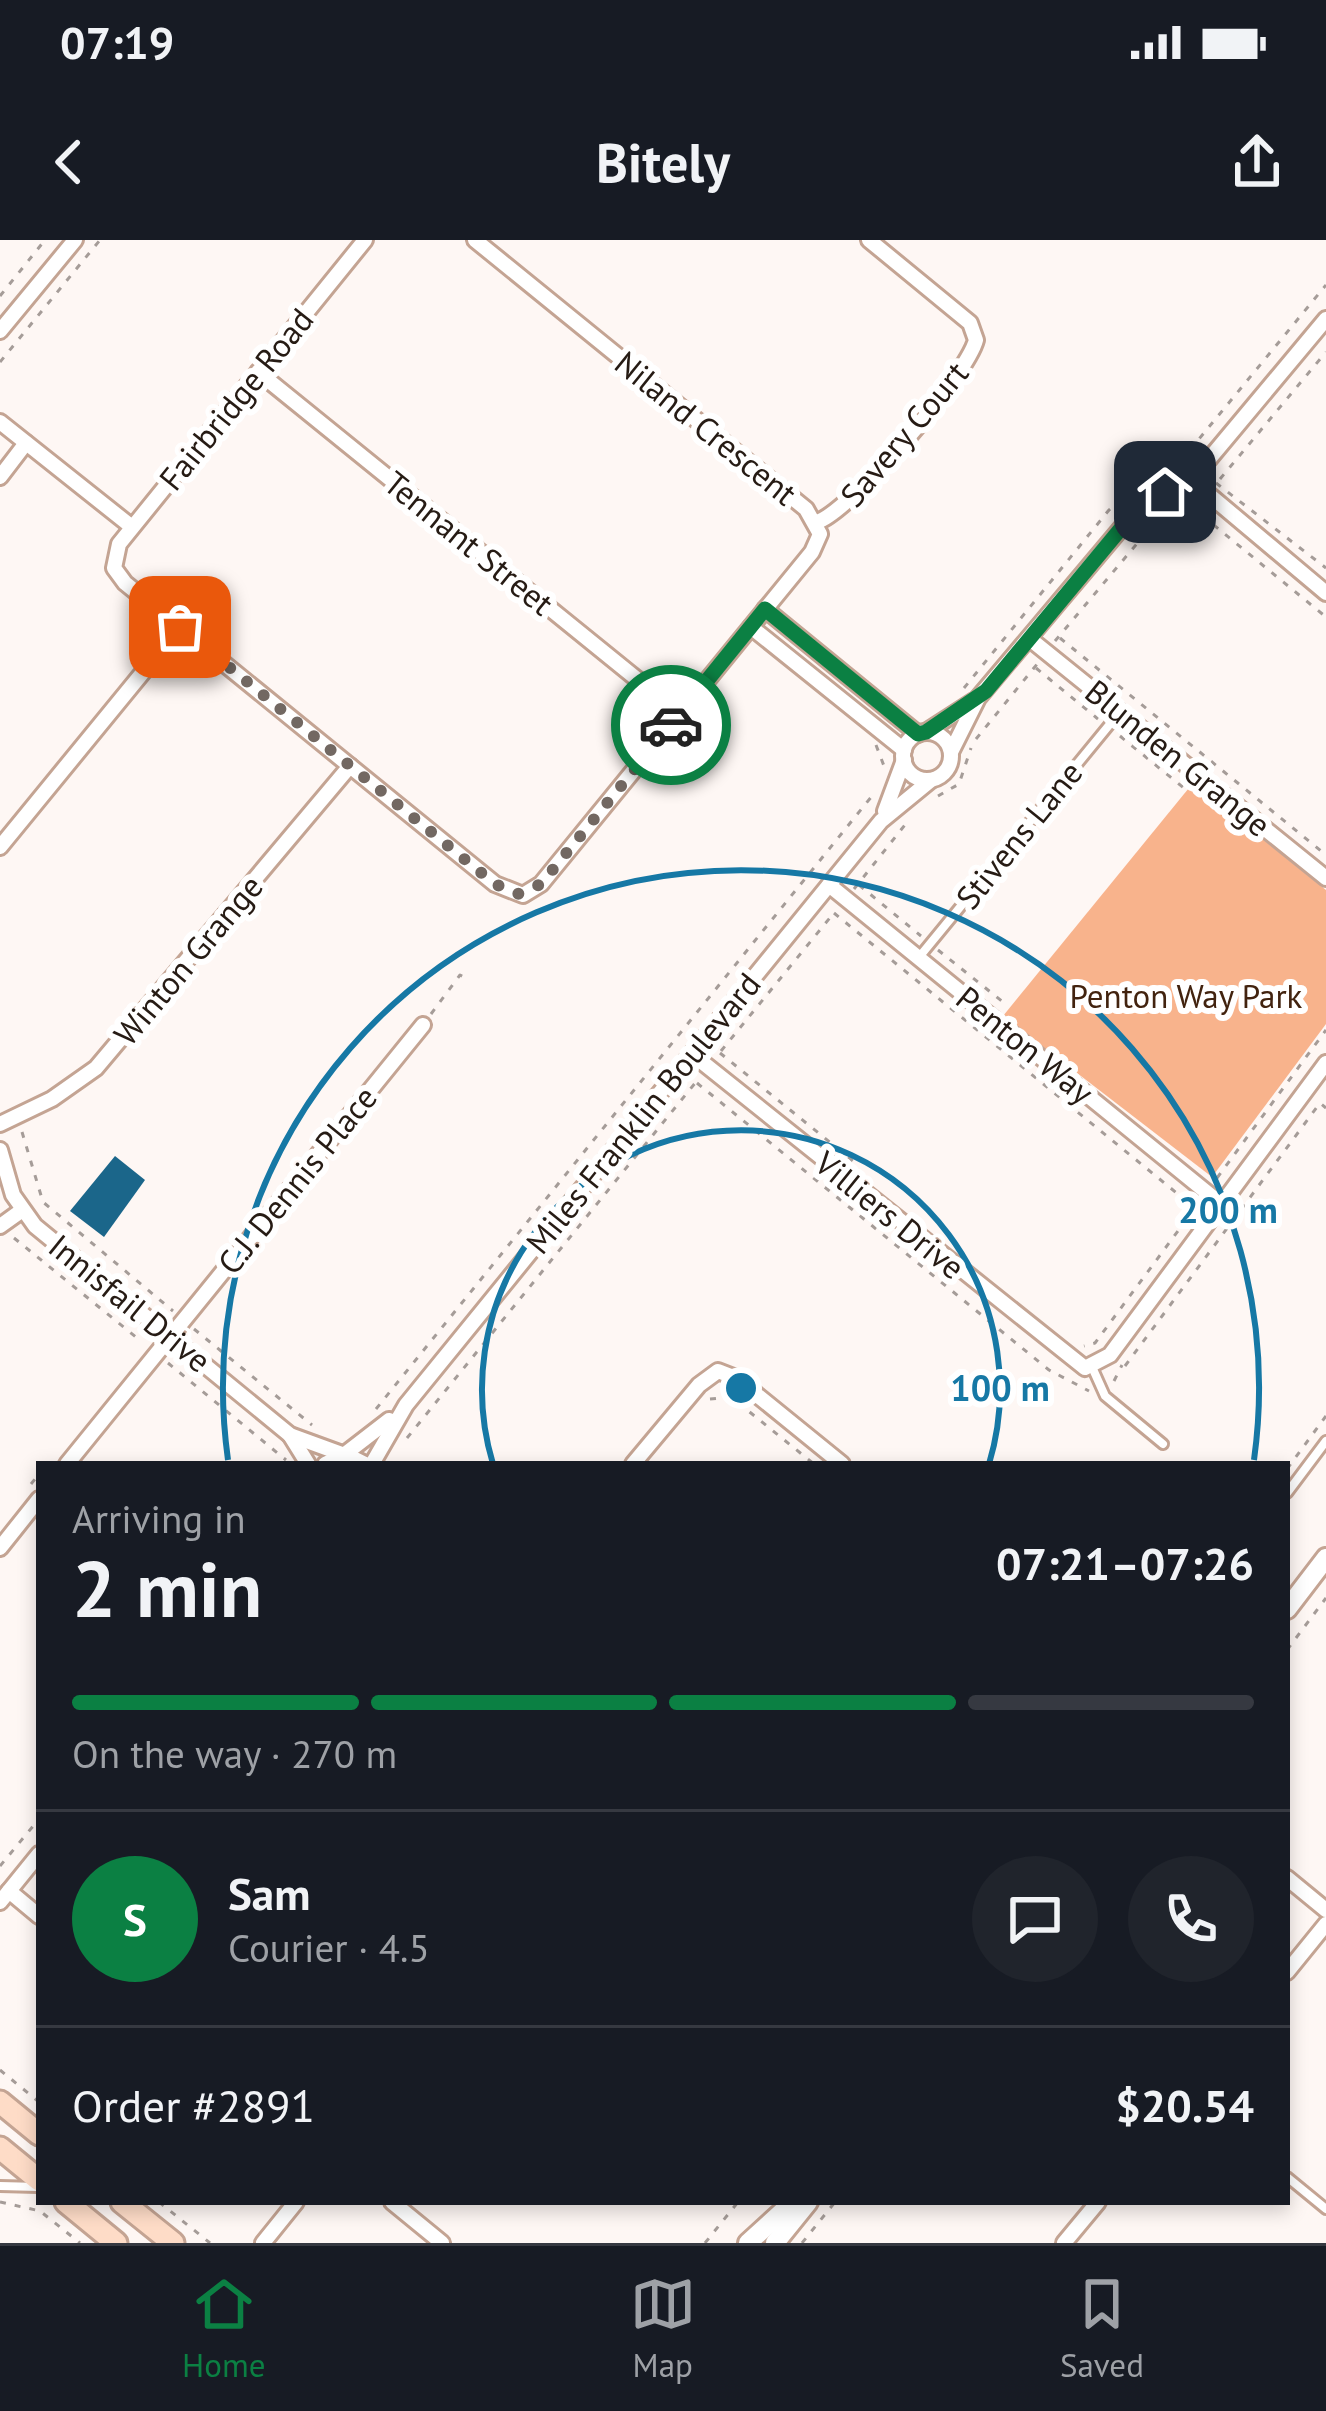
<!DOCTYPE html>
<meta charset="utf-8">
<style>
body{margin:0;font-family:"PT Sans",sans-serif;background:#20242c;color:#f1f3f6;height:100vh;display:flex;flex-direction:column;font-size:45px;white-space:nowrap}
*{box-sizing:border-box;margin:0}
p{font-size:39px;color:#9ea1a6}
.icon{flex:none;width:66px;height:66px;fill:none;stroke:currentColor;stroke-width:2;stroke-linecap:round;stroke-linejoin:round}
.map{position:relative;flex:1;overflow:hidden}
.panel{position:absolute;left:36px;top:1221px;width:1254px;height:744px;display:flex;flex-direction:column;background:#171b24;border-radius:0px;box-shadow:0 6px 18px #0003}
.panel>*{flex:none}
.pin{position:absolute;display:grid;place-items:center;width:102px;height:102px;color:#fff;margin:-51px;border-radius:24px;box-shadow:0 6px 18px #0006}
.courier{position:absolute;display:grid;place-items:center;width:120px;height:120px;margin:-60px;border:9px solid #0b8043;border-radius:50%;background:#fff;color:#222;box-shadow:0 3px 15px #0007}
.overview em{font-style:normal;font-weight:800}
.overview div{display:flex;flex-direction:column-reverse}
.overview{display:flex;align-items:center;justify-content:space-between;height:204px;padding:0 36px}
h1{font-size:78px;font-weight:800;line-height:90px}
.bar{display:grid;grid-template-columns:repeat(4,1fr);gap:18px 12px;align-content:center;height:144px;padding:0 36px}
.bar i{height:15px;border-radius:9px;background:#363941}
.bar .selected{background:#0b8043}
.bar p{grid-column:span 4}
.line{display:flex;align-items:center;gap:30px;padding:0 36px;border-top:3px solid #363941}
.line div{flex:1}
.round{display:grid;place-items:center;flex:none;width:126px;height:126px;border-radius:63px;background:#20242c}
.status{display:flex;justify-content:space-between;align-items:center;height:84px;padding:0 60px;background:#171b24;direction:ltr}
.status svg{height:33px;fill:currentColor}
header{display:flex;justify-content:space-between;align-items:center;height:156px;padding:0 36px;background:#171b24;font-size:54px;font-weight:800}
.menu{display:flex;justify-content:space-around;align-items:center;height:168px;border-top:3px solid #363941;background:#171b24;font-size:33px;color:#9ea1a6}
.menu a{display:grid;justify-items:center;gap:6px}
.menu .selected{color:#0b8043}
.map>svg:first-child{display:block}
.green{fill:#f8b38c}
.building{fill:#1b668a}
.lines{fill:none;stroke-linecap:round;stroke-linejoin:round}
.service-casing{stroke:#c4a493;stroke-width:14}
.minor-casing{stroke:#c4a493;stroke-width:20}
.tertiary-casing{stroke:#c4a493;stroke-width:24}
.secondary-casing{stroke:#c4a493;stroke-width:27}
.path{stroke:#a59c98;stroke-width:3;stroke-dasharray:6 9;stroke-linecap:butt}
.service{stroke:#fff;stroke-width:8}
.minor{stroke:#fff;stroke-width:14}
.tertiary{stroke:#fff;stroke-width:18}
.secondary{stroke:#fedcc7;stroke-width:21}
.done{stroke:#726862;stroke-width:12;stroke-dasharray:0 21.6}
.route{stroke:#0b8043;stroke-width:15}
.ring{fill:none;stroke:#1678a5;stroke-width:6}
.labels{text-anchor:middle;stroke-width:12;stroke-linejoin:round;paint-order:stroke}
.street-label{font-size:33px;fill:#261b14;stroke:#fff}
.park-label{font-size:33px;fill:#42230f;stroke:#fff}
.centre{fill:#1678a5;stroke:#fff;stroke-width:6}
.ring-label{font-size:36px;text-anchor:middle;font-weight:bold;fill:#1678a5;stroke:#fff;stroke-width:12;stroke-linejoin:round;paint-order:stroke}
</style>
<div class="status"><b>07:19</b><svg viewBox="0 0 49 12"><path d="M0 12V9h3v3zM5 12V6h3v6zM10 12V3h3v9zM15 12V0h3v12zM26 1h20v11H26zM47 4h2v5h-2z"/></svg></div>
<header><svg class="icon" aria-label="back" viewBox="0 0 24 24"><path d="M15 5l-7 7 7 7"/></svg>Bitely<svg class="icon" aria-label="share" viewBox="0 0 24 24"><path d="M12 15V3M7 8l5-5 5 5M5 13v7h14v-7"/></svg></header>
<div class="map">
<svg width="1326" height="2003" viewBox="0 0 1326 2003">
<rect width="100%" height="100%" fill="#fef7f4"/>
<path class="green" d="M1193,543L1326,650V784L1212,937L1003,776Z"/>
<path class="building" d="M115,916L145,940L104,997L70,971Z"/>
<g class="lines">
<defs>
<g id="service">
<path d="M920,716L1119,473"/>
<path d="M1092,1127L1105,1156L1163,1204"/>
<path d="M1287,1253L1326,1201"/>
<path d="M1287,1937L1326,1969"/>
<path d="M0,1946L38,1947"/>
</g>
<g id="minor">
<path d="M365,0L119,304L114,328L125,343L495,644L523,655L541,644L812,312L820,294L806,269L475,0"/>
<path d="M0,91L75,0"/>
<path d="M258,132L680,474"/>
<path d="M0,182L132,287"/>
<path d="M0,237L26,203"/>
<path d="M1188,237L1326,353"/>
<path d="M817,282C851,271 967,135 976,100L970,83L869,0"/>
<path d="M765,369L918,494"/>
<path d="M751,387L904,510"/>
<path d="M1030,399L1326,638"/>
<path d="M926,492L974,461"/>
<circle cx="927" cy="516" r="24"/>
<path d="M951,512L978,458L1123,286L1205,224L1326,79"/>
<path d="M885,571L904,520"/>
<path d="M0,607L180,387"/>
<path d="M829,645L1221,964"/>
<path d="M692,814L1085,1128L1110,1115L1326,823"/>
<path d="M0,884L52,859L96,828L350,526"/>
<path d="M0,910L13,955L35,986L290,1195L342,1214"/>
<path d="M0,986L21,971"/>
<path d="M290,1195L308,1224"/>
<path d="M345,1214L389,1180"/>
<path d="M67,1224L423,785"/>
<path d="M325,1224L345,1214L365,1224"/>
<path d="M372,1224L406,1165L881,581L931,540"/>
<path d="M633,1224L699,1145L718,1131L736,1138L842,1224"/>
<path d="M0,1308L39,1259"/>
<path d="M1287,1638L1326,1670"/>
<path d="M9,1651L39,1676"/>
<path d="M0,1662L39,1614"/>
<path d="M1287,1732L1326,1684"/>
<path d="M392,1962L442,2003"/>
<path d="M263,2003L296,1962"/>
<path d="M1064,2003L1098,1962"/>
</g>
<g id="tertiary">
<path d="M1287,1369L1326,1318"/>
<path d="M748,2003L793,1962"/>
<path d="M775,2003L808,1962"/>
</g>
<g id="secondary">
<path d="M0,1862L39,1894"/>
<path d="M0,1908L39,1940"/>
<path d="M66,1962L116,2003"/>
<path d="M122,1962L173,2003"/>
</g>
</defs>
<use href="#service" class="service-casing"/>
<use href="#minor" class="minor-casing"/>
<use href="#tertiary" class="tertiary-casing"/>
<use href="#secondary" class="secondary-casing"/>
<g class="path">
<path d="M0,56L45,0"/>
<path d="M0,122L100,0"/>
<path d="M1220,239L1326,112"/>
<path d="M1216,243L1326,328"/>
<path d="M1060,398L1326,615"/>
<path d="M1055,401L1140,300L1188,264L1326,377"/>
<path d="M1036,428L1098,479"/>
<path d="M964,448L1109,270L1199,199L1326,45"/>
<path d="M1120,496L1185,549"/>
<path d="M976,499L1038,423"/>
<path d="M876,505L884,526"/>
<path d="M938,556L959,544L971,508"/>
<path d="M859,645L921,696"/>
<path d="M854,649L908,581"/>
<path d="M834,673L1195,968L1095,1103L1084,1106"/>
<path d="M938,710L1008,766"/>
<path d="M431,774L460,735L466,738"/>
<path d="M721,811L833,674"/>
<path d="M720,813L853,921"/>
<path d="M697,843L1049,1130L1089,1151"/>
<path d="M22,892L43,962L173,1071"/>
<path d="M1217,938L1326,790"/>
<path d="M14,998L142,1102"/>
<path d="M194,1089L312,1185"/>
<path d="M168,1123L286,1220"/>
<path d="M1125,1126L1320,863L1326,868"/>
<path d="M1114,1141L1122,1125"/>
<path d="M710,1159L731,1157L814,1224"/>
<path d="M376,1169L872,556"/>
<path d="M407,1198L700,837"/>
<path d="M1287,1229L1326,1176"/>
<path d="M31,1244L39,1234"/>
<path d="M1287,1410L1326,1358"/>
<path d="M0,1626L39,1579"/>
<path d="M0,1830L39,1862"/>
<path d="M0,1962L40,1971L80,2003"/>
<path d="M159,1962L210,2003"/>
<path d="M705,2003L738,1962"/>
<path d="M802,2003L835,1962"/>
</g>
<use href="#service" class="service"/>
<use href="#minor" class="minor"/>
<use href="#tertiary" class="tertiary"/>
<use href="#secondary" class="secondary"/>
</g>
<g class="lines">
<path class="done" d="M180,387L495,644L518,654L541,644L671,485"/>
<path class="route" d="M671,485L765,369L918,494L926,492L986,451L1123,286L1165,252"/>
</g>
<g class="ring">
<path d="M493 1224A259 259 0 1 1 989 1224"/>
<path d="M228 1220A518 518 0 1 1 1254 1220"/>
</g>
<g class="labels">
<g class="street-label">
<text transform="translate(236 159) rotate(-51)" y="12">Fairbridge Road</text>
<text transform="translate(706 188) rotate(39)" y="12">Niland Crescent</text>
<text transform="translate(904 194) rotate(-50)" y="12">Savery Court</text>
<text transform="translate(469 303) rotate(39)" y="12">Tennant Street</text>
<text transform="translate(1178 518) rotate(39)" y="12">Blunden Grange</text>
<text transform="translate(1019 595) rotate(-51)" y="12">Stivens Lane</text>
<text transform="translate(188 720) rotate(-50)" y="12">Winton Grange</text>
<text transform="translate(1025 805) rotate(39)" y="12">Penton Way</text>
<text transform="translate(643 873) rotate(-51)" y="12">Miles Franklin Boulevard</text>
<text transform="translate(297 940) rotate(-51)" y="12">C.J. Dennis Place</text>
<text transform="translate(890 975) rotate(39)" y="12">Villiers Drive</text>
<text transform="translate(130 1063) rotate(39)" y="12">Innisfail Drive</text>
</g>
<g class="park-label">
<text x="1186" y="768">Penton Way Park</text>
</g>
</g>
<circle cx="741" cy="1148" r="18" class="centre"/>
<g class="ring-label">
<text x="1228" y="983">200 m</text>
<text x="1000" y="1161">100 m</text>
</g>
</svg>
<div class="pin" style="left:180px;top:387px;background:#ea580c"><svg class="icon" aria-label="bag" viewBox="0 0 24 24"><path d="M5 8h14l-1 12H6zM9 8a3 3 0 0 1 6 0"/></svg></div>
<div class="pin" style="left:1165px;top:252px;background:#1f2937"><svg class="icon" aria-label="home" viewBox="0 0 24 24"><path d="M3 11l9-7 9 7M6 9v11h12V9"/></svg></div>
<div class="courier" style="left:671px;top:485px"><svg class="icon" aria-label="car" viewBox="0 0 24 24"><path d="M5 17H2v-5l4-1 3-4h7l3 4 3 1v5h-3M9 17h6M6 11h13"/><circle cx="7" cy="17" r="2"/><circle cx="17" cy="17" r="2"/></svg></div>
<section class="panel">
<div class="overview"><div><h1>2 min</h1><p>Arriving in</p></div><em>07:21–07:26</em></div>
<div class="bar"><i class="selected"></i><i class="selected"></i><i class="selected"></i><i></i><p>On the way · 270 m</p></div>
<div class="line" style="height:216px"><b class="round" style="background:#0b8043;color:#fff">S</b><div><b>Sam</b><p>Courier · 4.5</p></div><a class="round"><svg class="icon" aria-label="chat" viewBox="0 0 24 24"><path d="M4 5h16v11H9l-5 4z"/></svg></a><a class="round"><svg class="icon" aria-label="phone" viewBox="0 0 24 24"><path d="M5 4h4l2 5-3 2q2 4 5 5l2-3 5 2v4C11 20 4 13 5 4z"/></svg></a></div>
<div class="line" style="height:156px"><div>Order #2891</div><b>$20.54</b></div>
</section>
</div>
<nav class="menu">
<a class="selected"><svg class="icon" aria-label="home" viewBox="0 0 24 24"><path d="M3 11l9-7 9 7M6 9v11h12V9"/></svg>Home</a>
<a><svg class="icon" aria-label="map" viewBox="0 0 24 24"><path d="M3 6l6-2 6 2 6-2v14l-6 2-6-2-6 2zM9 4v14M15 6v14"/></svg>Map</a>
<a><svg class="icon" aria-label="saved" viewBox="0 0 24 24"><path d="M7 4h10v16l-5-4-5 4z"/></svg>Saved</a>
</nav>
